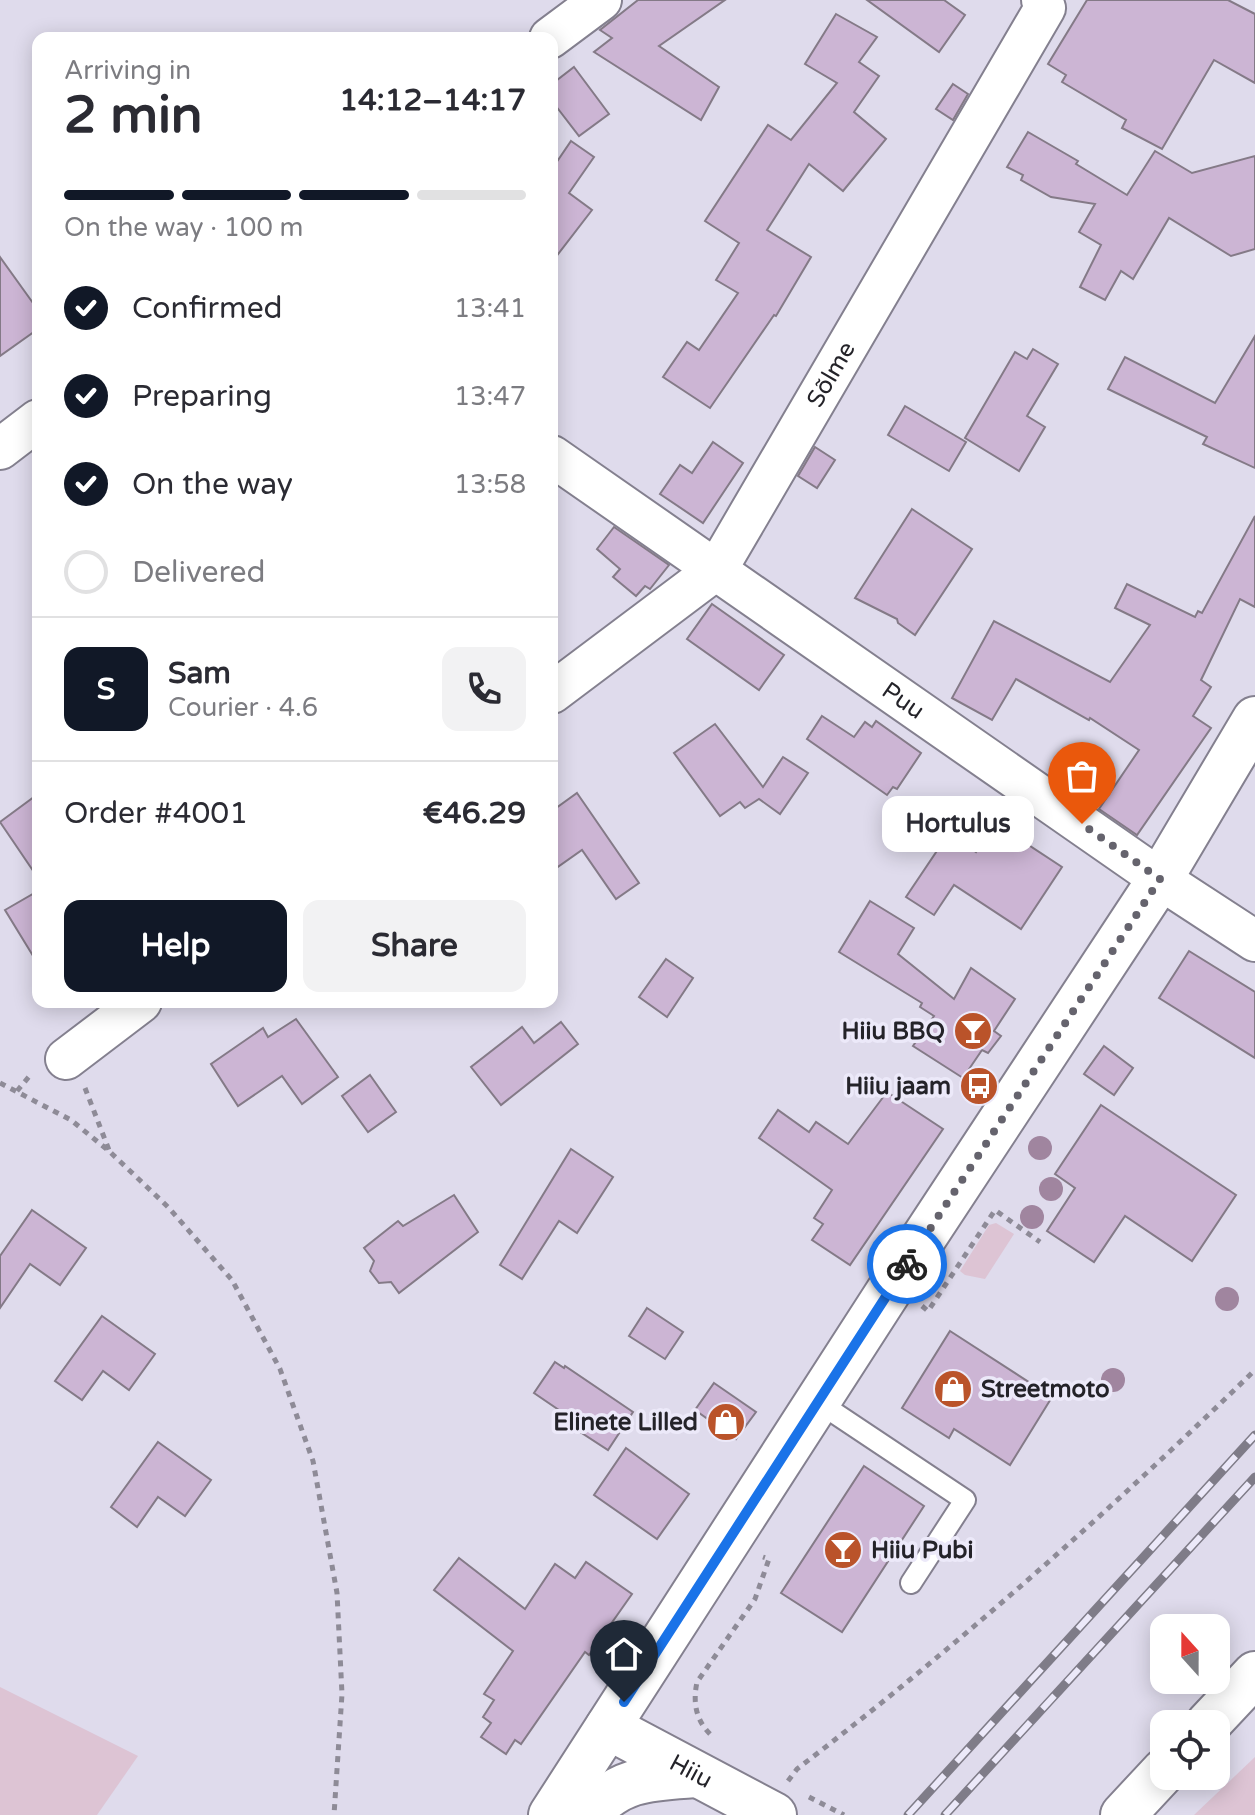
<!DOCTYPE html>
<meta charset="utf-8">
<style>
body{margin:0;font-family:"Varela Round",sans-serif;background:#f2f2f3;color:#2b2b33;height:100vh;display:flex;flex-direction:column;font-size:30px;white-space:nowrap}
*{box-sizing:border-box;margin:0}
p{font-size:26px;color:#7c7c81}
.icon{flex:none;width:44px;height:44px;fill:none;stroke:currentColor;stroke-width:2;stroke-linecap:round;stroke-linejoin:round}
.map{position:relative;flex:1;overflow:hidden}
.sheet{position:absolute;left:32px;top:32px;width:526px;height:976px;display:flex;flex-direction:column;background:#fff;border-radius:16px;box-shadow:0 4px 20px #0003}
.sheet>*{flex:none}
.needle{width:52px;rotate:339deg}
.tools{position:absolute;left:1150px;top:1614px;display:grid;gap:16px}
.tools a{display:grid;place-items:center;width:80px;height:80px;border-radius:16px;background:#fff;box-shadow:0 4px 20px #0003;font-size:40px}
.pin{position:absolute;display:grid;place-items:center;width:68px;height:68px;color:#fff;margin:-82px -34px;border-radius:50% 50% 50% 0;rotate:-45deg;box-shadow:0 0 8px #0007}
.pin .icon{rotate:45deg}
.courier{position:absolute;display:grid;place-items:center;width:80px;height:80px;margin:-40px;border:6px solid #1a73e8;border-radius:50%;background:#fff;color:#222;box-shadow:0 2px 10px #0007}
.bubble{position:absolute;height:56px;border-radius:16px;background:#fff;box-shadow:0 4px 20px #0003;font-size:26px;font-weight:700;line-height:56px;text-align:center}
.headline em{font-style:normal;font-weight:700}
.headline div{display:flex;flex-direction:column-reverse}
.headline{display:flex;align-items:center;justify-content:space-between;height:136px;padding:0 32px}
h1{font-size:52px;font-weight:700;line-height:60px}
.bar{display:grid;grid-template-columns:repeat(4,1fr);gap:12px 8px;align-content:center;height:96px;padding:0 32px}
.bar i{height:10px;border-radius:6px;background:#e1e1e2}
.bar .on{background:#111827}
.bar p{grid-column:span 4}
.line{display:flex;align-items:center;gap:20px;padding:0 32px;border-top:2px solid #e1e1e2}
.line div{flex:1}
.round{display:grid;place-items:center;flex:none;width:84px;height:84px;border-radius:16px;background:#f2f2f3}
ol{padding:0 32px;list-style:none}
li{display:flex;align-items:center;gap:24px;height:88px}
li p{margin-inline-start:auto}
li .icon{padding:8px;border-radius:50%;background:#111827;color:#fff;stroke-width:4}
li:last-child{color:#7c7c81}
li i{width:44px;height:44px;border:4px solid #e1e1e2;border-radius:50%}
.cta{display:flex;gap:16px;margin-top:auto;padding:16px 32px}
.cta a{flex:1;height:92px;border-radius:16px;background:#111827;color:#fff;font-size:32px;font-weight:700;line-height:92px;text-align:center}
.cta a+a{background:#f2f2f3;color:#2b2b33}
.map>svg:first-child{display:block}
.green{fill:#ddc4d4}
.building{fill:#ccb5d4;stroke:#847a87;stroke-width:2}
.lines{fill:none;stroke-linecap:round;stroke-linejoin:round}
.service-casing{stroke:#84808f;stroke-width:24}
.minor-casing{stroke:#84808f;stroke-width:44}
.tertiary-casing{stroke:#84808f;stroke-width:48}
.secondary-casing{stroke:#84808f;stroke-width:48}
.path{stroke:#8e8b97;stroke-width:5;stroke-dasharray:6 6;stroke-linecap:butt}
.service{stroke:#fff;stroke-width:20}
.minor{stroke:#fff;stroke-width:40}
.tertiary{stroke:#fff;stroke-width:44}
.secondary{stroke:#fff;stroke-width:44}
.rail-casing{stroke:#7f7c88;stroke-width:9}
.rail{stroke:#ece9f9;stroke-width:6;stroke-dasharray:18;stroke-linecap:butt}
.tree{fill:#a0859f}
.done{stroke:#65636d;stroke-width:8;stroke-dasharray:0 14.4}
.route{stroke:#1a73e8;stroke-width:10}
.labels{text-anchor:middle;stroke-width:7;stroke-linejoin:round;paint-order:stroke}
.street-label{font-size:24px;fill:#242329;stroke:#ece9f9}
.poi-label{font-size:24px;font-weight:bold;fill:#242329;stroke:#ece9f9;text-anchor:end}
</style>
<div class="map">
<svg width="1255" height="1815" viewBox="0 0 1255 1815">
<rect width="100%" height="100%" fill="#dfdbec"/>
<g class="green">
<path d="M996,1223L1014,1234L985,1279L965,1275L960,1271L989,1225Z"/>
<path d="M0,1687L138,1756L97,1815H0Z"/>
<path d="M1255,1757V1815H1194Z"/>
</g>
<g class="building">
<path d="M638,0H725L659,46L719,87L701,120L594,52L612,38L600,30Z"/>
<path d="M867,0H944L965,15L939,52Z"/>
<path d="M1087,0H1228L1255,14V83L1214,60L1162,149L1122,128L1126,120L1062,82L1066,75L1048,64Z"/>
<path d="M836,14L877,37L859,62L879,76L854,112L886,139L843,191L809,164L767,230L811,257L776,316L774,315L710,408L663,377L687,342L699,350L738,293L716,280L739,243L705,221L768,125L791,140L837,83L805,64Z"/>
<path d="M574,67L609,114L579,136L552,101V84Z"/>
<path d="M953,84L968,94L953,120L936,109Z"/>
<path d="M1028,132L1078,161L1076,164L1127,195L1155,151L1192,173L1255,156V249L1231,256L1169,218L1133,279L1121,271L1105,300L1080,287L1101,245L1079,232L1095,204L1051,197L1021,180L1023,175L1007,167Z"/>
<path d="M571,141L594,157L569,193L592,210L552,262V169Z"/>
<path d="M0,257L38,310V329L0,356Z"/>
<path d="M1255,336V468L1203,444L1207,437L1108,389L1125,357L1215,403Z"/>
<path d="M1033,349L1058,364L1027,416L1045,427L1019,471L965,438L1015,352L1027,359Z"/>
<path d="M905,406L966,442L949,471L888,435Z"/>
<path d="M713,442L743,463L703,523L660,494L680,465L692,473Z"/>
<path d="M815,447L835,460L817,488L798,476Z"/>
<path d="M912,509L972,549L915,635L898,623L897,619L855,598Z"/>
<path d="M1255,516V607L1240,599L1201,680L1211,687L1193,716L1211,728L1137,835L1099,809L1139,750L1090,718L1089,720L1016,679L992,720L952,698L994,621L1110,682L1150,625L1115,608L1127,584L1195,617L1198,611L1202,613Z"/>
<path d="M614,527L669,565L650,589L645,586L636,596L613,577L620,569L597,549Z"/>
<path d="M712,604L784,655L759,690L687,639Z"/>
<path d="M822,716L854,737L865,722L872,727L876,721L921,753L897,789L893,787L887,795L807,739Z"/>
<path d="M715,724L763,787L783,757L808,773L780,814L759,799L745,808L740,802L720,816L674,753Z"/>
<path d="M577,793L639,883L616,899L582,850L552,871V811Z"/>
<path d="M38,794V878L0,822Z"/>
<path d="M995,823L1062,867L1021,929L954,885L934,915L906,897L949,833L976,852Z"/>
<path d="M38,891V964L5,910Z"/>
<path d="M870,901L914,928L898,954L954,999L971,968L1015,999L994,1031L1001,1036L988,1053L982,1050L963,1078L913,1046L934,1016L920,1007L922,1003L839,952Z"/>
<path d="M1189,951L1255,992V1058L1159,998Z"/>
<path d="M666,959L693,978L667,1017L639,997Z"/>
<path d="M296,1019L338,1077L302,1104L282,1076L238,1106L211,1064L263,1028L268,1037Z"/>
<path d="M561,1022L578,1044L501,1105L471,1067L522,1027L534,1043Z"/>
<path d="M1104,1046L1133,1068L1114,1095L1084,1074Z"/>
<path d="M370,1075L396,1112L368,1132L342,1096Z"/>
<path d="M887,1092L943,1129L850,1265L812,1240L823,1224L814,1218L832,1190L759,1138L778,1110L809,1132L816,1122L848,1144Z"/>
<path d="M1101,1105L1236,1195L1192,1261L1125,1216L1094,1262L1047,1231L1075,1188L1055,1174Z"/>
<path d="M571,1149L613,1177L577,1233L559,1221L522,1279L500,1265Z"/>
<path d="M454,1195L478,1232L399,1293L391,1282L379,1283L370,1271L374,1261L364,1248L398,1221L403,1226Z"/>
<path d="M32,1210L86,1248L60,1285L30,1264L0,1308V1256Z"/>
<path d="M647,1308L683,1332L665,1359L629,1336Z"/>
<path d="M102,1316L155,1354L129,1390L103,1371L82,1400L55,1381Z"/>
<path d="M950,1331L1052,1397L1010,1465L954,1429L949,1438L902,1408Z"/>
<path d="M555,1362L564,1368L565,1366L633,1412L608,1450L571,1426L575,1421L534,1393Z"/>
<path d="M714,1383L756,1412L736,1439L695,1410Z"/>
<path d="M158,1442L211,1480L185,1516L158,1497L137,1527L111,1507Z"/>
<path d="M626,1448L689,1494L657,1539L594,1495Z"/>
<path d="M864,1466L924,1506L842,1632L781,1593Z"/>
<path d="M459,1558L525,1609L555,1564L575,1578L586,1562L632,1594L589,1655L585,1652L521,1744L515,1740L506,1754L481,1737L491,1723L483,1717L494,1700L484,1694L513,1651L434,1590Z"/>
</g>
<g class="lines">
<defs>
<path id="service" d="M818,1402L965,1500L911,1583"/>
<g id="minor">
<path d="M550,38L601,0"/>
<path d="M0,449L38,420"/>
<path id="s1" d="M552,456L1160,879L1255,941"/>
<path id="s2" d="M552,693L717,569L1045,8L1042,0"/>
<path d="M66,1059L141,1002"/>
</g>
<g id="tertiary">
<path d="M1208,1724L1255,1674"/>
<path id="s3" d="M608,1727L774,1815"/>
<path d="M589,1815C618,1777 654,1778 697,1775"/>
<path d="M1123,1815L1164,1771"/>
</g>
<path id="secondary" d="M551,1815L892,1286L1160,879L1255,719"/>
</defs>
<use href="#service" class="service-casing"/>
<use href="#minor" class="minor-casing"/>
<use href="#tertiary" class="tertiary-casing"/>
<use href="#secondary" class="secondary-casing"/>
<g class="path">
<path d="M0,1083L71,1120L109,1151L168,1207L232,1280L280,1369L313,1461L337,1593L342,1694L334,1815"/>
<path d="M85,1088L109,1150"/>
<path d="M17,1091L32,1073"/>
<path d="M922,1306L928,1311L995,1210L1040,1242"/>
<path d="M710,1734C695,1719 693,1701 697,1682L755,1599L769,1559L763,1557"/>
<path d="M788,1781L797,1769C958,1646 1110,1511 1255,1370"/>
<path d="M809,1797L844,1815"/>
</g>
<use href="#service" class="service"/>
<use href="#minor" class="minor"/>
<use href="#tertiary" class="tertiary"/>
<use href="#secondary" class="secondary"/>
<defs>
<g id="rail">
<path d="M908,1815L1255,1435"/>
<path d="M945,1815L1255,1477"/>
</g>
</defs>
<use href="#rail" class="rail-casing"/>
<use href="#rail" class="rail"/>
</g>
<g class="tree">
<circle cx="1040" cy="1148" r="12"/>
<circle cx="1051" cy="1189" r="12"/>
<circle cx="1032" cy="1217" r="12"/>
<circle cx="1227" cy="1299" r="12"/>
<circle cx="1113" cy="1380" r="12"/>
</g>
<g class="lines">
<path class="done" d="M907,1264L1160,879L1082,824"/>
<path class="route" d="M624,1702L907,1264"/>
</g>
<defs>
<symbol id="bar-disc" viewBox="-11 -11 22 22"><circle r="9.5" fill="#ba532a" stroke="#ece9f9"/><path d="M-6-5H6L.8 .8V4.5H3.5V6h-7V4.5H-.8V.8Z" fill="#fff"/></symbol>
<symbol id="bus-disc" viewBox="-11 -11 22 22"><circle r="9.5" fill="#ba532a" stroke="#ece9f9"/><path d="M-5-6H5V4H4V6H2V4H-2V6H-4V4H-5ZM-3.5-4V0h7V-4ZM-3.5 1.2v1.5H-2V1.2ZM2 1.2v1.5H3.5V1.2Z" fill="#fff"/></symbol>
<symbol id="shop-disc" viewBox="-11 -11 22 22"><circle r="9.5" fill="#ba532a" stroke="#ece9f9"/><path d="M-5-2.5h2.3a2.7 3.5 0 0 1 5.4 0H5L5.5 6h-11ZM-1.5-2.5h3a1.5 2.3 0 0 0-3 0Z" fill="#fff"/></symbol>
</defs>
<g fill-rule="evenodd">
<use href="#bar-disc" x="951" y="1009" width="44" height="44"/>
<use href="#bus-disc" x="957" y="1064" width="44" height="44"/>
<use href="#shop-disc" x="931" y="1367" width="44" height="44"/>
<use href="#shop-disc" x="704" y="1400" width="44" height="44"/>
<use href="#bar-disc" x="821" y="1528" width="44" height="44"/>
</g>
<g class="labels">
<g class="street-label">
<text dy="8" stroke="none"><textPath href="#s2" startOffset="432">Sõlme</textPath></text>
<text dy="8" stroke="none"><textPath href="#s1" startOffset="428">Puu</textPath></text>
<text dy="8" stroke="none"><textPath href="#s3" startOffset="94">Hiiu</textPath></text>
</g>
<g class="poi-label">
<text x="945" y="1039">Hiiu BBQ</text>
<text x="951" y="1094">Hiiu jaam</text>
<text x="981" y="1397" text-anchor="start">Streetmoto</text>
<text x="698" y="1430">Elinete Lilled</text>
<text x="871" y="1558" text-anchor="start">Hiiu Pubi</text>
</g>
</g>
</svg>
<div class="tools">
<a><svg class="needle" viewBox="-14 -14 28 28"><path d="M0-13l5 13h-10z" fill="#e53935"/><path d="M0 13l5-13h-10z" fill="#7c7c81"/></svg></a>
<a><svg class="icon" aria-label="locate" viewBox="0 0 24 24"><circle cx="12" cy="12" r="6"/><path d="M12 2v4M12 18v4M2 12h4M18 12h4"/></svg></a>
</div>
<div class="pin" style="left:1082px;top:824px;background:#ea580c"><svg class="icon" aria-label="bag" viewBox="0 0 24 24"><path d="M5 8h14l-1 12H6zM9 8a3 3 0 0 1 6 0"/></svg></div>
<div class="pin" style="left:624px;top:1702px;background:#1f2937"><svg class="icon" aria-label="home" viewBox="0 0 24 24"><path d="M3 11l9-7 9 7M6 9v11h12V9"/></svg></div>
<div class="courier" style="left:907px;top:1264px"><svg class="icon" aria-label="bike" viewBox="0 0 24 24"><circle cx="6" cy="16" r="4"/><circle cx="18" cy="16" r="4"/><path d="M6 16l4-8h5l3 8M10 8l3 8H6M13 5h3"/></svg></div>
<div class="bubble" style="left:882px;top:796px;width:152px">Hortulus</div>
<section class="sheet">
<div class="headline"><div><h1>2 min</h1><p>Arriving in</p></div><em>14:12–14:17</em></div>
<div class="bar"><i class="on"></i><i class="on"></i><i class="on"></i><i></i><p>On the way · 100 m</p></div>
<ol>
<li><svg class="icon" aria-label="check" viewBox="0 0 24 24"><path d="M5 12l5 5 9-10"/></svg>Confirmed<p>13:41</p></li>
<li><svg class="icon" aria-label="check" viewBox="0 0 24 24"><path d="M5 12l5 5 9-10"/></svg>Preparing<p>13:47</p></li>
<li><svg class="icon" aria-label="check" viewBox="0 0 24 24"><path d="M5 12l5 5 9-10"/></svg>On the way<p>13:58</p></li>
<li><i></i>Delivered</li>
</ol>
<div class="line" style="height:144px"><b class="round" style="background:#111827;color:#fff">S</b><div><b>Sam</b><p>Courier · 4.6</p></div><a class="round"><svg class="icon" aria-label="phone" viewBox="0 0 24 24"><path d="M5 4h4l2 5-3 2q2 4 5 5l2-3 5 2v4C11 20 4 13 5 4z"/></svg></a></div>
<div class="line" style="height:104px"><div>Order #4001</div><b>€46.29</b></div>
<div class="cta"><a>Help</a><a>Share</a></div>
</section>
</div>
